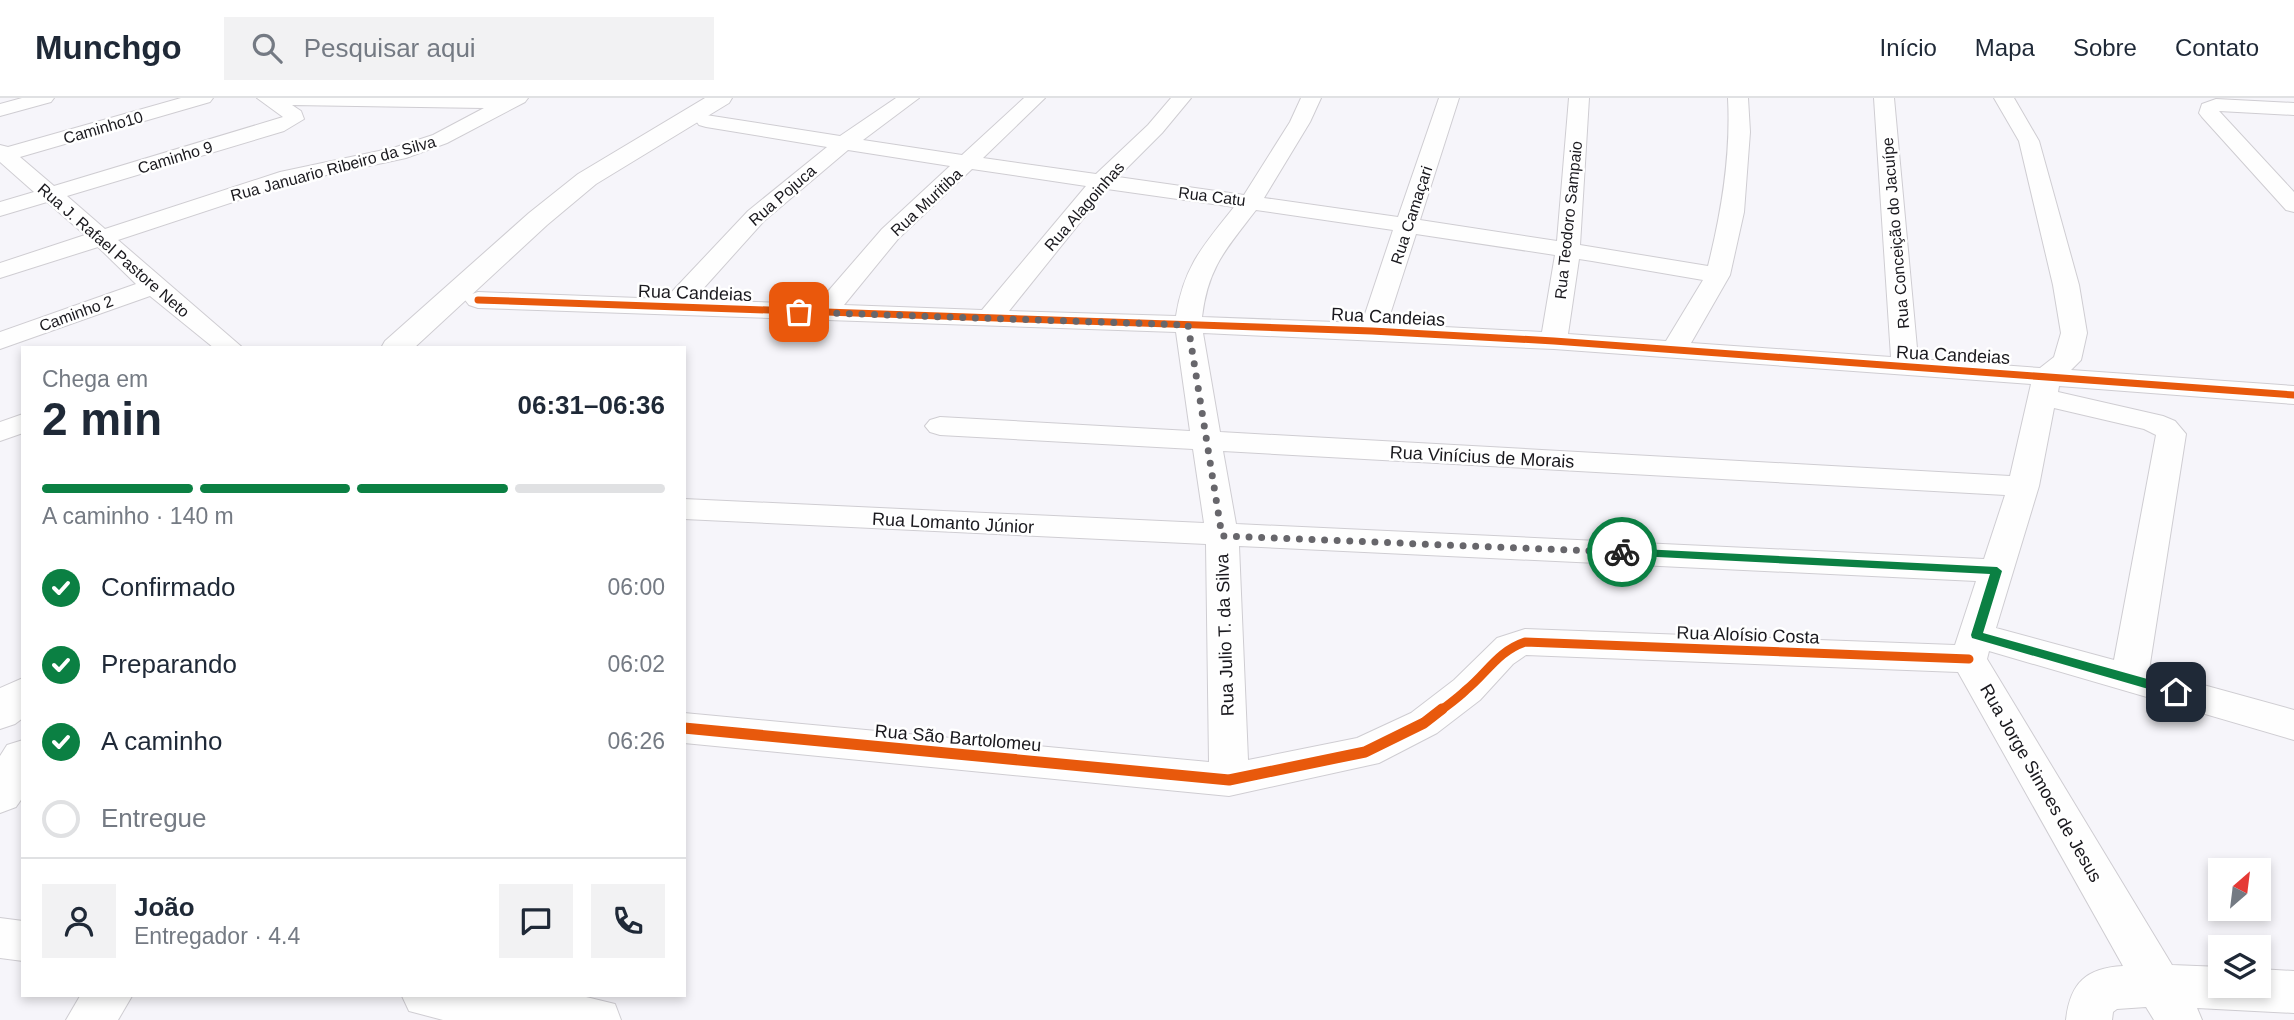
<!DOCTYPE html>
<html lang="pt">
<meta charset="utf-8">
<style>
body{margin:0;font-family:Helvetica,sans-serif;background:#f2f2f3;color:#1f2937;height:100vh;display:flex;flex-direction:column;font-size:26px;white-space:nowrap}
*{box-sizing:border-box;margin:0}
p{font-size:23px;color:#747a83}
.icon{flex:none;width:38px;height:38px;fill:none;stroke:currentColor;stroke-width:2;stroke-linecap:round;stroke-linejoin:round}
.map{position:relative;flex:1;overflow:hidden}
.drawer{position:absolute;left:21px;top:248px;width:665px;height:651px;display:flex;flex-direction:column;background:#fff;border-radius:0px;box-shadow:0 4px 10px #0003}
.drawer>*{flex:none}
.needle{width:46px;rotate:28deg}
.fabs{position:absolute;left:2208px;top:760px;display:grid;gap:14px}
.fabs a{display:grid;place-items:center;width:63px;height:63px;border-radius:0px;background:#fff;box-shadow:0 4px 10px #0003;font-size:35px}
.pin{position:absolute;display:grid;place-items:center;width:60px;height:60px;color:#fff;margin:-30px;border-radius:14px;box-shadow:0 4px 10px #0006}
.courier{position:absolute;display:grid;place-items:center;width:70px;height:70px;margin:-35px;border:5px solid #0b8043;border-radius:50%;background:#fff;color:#222;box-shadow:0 2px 9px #0007}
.summary em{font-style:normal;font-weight:700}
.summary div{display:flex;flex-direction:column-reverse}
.summary{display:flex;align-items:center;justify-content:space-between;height:119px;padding:0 21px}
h1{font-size:46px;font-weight:700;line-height:52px}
.bar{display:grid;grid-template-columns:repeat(4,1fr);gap:10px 7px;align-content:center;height:84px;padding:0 21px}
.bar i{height:9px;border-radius:5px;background:#e0e1e3}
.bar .current{background:#0b8043}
.bar p{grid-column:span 4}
.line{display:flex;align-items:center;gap:18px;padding:0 21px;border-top:2px solid #e0e1e3}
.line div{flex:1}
.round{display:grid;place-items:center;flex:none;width:74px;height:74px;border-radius:0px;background:#f2f2f3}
ol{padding:0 21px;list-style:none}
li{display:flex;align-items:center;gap:21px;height:77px}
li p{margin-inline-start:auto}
li .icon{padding:7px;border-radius:50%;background:#0b8043;color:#fff;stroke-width:4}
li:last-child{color:#747a83}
li i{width:38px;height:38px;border:4px solid #e0e1e3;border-radius:50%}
header{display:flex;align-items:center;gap:42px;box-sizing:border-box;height:98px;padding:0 35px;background:#fff;border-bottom:2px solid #e0e1e3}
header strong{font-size:33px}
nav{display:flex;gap:38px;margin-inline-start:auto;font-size:24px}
.search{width:490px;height:63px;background:#f2f2f3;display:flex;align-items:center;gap:18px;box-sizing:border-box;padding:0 24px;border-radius:0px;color:#747a83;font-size:26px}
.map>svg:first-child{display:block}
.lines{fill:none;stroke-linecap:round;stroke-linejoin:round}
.minor-casing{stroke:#cfcdd2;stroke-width:2}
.secondary-casing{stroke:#cfcdd2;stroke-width:2}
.minor{fill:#fefefe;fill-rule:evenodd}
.secondary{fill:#fefefe;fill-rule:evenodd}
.cycleway-far2-casing{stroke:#fff;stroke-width:10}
.cycleway-far1-casing{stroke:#fff;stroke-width:13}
.cycleway-casing{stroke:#fff;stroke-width:16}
.cycleway-far2{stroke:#e8590c;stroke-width:7}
.cycleway-far1{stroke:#e8590c;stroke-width:9}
.cycleway{stroke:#e8590c;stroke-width:11}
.route{fill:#0b8043}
.done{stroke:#67666b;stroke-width:7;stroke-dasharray:0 12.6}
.labels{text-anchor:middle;stroke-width:5;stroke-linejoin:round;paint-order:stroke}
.far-street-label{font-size:16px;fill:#1a191e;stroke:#fff}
.street-label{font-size:18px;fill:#1a191e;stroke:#fff}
</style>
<header>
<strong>Munchgo</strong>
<div class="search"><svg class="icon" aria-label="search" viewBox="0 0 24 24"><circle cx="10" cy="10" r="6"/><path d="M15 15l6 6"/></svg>Pesquisar aqui</div>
<nav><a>Início</a><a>Mapa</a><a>Sobre</a><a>Contato</a></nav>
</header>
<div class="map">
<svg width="2294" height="922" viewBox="0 0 2294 922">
<rect width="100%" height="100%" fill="#f6f5fa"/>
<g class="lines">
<defs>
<g id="minor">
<path d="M22,0H54L51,4L0,18V6Z"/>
<path d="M181,0H213L210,4L20,59L54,88L283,19L257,0H528L525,4L447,45L406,60L294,84L118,142L243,250H214L150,198L0,251V234L136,186L98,149L0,180V165L85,137L47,104L0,118V104L34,94L0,64V47L8,49ZM292,7L484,10L433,37L393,50L280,74L105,131L67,98L284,33L304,21L301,13Z"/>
<path d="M896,0H919L863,42L962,57L1024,0H1045L983,60L1096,76L1148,27L1171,0H1191L1162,35L1118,79L1244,97L1290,24L1301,0H1321L1310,24L1264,100L1398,119L1439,0H1459L1420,122L1557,143L1569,0H1589L1580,147L1708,168C1722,112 1731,57 1728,0H1748L1750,34L1744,114L1730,177L1691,245L1891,259L1874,0H1894L1918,261L2040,270L2054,259L2061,235L2053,187L2019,43L1994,0H2014L2039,43L2079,187L2087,235L2081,262L2071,272L2294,288V306L2059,288L2058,294L2163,318L2175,323L2186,336L2149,572L2294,612V642L1989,553L1987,561L2172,867L2221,869V887H2259V871L2294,873V915L2197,910L2202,922H2154L2146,909L2117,911L2113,914L2112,922H2066C2070,885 2086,870 2123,868L1958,574L1526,557L1513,566L1480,602L1437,635L1379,665L1229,698L684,645V615L1209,664L1206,446L684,421V401L1204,425L1193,351L940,337L930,334L925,328L930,322L940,319L1190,333L1176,234L478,210L469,207L465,202L469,197L478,194L665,201L748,113L827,49L706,29L699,27L696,23L699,19L706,17L840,38ZM848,52L950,68L882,131L817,206L693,202L764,123ZM972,71L1086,88L982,212L844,207L898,141ZM1107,91L1234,109C1203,148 1184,168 1176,218L1009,213ZM1256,112L1393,132L1362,225L1202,219C1208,169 1226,151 1256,112ZM1416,136L1555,157L1542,234L1387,226ZM1579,161L1592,163L1703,182L1666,243L1568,236ZM1203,235L1554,251L2031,286L2010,378L1220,334ZM2054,310L2144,331L2156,337L2114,562L1996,530L2039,388ZM1223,353L2005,397L1984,461L1236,426ZM1239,448L1976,483L1955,547L1525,531L1497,540L1454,582L1411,615L1357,640L1248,662Z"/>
<path d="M2216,1L2294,5V17L2219,13L2294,94V114L2286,112L2202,19L2199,15L2202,6Z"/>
<path d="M23,316V335L0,343V324Z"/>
<path d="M0,820L23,823V863L0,860Z"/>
<path d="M80,898H132L118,922H66Z"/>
<path d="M402,898H582L615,906L621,922H443L409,913Z"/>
</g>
<g id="secondary">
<path d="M705,0H732L729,5L596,86L547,127L414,250H381L385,243L529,115L578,76Z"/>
<path d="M23,580V620L15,626L0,631V590Z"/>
<path d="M23,642V699L16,709L0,715V658L7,647Z"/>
</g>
</defs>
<use href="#minor" class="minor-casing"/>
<use href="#secondary" class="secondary-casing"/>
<use href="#minor" class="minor"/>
<use href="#secondary" class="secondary"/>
<defs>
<path id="cycleway-far2" d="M478,202L1372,233L1554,243L2294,297"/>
<path id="cycleway-far1" d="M1440,613C1449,606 1458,600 1466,592C1487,575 1498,553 1525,544L1969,561"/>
<path id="cycleway" d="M684,630L1229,682L1365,654L1424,625L1442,611"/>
</defs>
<use href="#cycleway-far2" class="cycleway-far2-casing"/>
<use href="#cycleway-far1" class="cycleway-far1-casing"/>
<use href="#cycleway" class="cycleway-casing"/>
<use href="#cycleway-far2" class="cycleway-far2"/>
<use href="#cycleway-far1" class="cycleway-far1"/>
<use href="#cycleway" class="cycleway"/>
</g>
<path class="route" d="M1622,450L1997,469L2002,473L1983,535L2176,589L2182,594L2176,599L1972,540L1971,537L1990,476L1618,457V452Z"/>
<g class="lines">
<path class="done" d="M799,214L1188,227L1222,438L1622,454"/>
</g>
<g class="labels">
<g class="far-street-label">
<text transform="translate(103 29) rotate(-16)" y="6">Caminho10</text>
<text transform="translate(175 59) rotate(-17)" y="6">Caminho 9</text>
<text transform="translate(333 70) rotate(-15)" y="6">Rua Januario Ribeiro da Silva</text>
<text transform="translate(782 97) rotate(-41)" y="6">Rua Pojuca</text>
<text transform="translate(1212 98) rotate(7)" y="6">Rua Catu</text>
<text transform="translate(926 104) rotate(-43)" y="6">Rua Muritiba</text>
<text transform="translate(1084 108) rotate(-49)" y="6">Rua Alagoinhas</text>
<text transform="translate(1411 117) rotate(-72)" y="6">Rua Camaçari</text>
<text transform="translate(1568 122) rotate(-84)" y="6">Rua Teodoro Sampaio</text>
<text transform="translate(1895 135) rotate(-95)" y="6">Rua Conceição do Jacuípe</text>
<text transform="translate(114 152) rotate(41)" y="6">Rua J. Rafael Pastore Neto</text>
<text transform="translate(76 215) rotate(-20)" y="6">Caminho 2</text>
</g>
<g class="street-label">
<text transform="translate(695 195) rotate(2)" y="6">Rua Candeias</text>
<text transform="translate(1388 219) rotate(3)" y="6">Rua Candeias</text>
<text transform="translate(1953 257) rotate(3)" y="6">Rua Candeias</text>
<text transform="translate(1482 359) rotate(3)" y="6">Rua Vinícius de Morais</text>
<text transform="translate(953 425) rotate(3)" y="6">Rua Lomanto Júnior</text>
<text transform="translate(1225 537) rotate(-92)" y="6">Rua Julio T. da Silva</text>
<text transform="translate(1748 537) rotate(2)" y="6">Rua Aloísio Costa</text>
<text transform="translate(958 640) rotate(5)" y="6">Rua São Bartolomeu</text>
<text transform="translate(2041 685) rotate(60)" y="6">Rua Jorge Simoes de Jesus</text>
</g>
</g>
</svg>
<div class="fabs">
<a><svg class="needle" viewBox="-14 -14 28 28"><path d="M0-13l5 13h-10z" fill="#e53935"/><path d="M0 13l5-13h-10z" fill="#747a83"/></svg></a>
<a><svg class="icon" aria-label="layers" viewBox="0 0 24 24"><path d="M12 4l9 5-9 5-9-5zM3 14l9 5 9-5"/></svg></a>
</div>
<div class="pin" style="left:799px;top:214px;background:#ea580c"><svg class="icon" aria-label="bag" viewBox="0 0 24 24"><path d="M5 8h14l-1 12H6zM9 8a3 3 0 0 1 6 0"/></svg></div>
<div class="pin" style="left:2176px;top:594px;background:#1f2937"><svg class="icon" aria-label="home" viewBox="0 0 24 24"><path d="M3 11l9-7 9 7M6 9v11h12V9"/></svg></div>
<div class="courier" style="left:1622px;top:454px"><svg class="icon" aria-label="bike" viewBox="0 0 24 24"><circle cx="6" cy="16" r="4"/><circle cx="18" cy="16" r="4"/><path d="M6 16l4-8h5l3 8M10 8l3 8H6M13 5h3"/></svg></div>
<section class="drawer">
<div class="summary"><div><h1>2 min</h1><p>Chega em</p></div><em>06:31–06:36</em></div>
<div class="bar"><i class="current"></i><i class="current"></i><i class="current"></i><i></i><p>A caminho · 140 m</p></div>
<ol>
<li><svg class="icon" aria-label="check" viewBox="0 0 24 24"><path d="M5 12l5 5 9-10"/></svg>Confirmado<p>06:00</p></li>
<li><svg class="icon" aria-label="check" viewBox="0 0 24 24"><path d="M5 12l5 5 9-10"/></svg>Preparando<p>06:02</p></li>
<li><svg class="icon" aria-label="check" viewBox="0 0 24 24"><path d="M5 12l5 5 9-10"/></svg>A caminho<p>06:26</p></li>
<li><i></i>Entregue</li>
</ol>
<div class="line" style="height:126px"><a class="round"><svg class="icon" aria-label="person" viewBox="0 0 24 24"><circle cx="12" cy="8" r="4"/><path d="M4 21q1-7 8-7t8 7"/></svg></a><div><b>João</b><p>Entregador · 4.4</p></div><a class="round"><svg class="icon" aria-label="chat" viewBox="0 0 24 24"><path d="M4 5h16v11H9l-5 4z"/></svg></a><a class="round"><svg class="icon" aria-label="phone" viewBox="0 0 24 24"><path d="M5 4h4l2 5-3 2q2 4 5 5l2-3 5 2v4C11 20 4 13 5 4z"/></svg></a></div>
</section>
</div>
